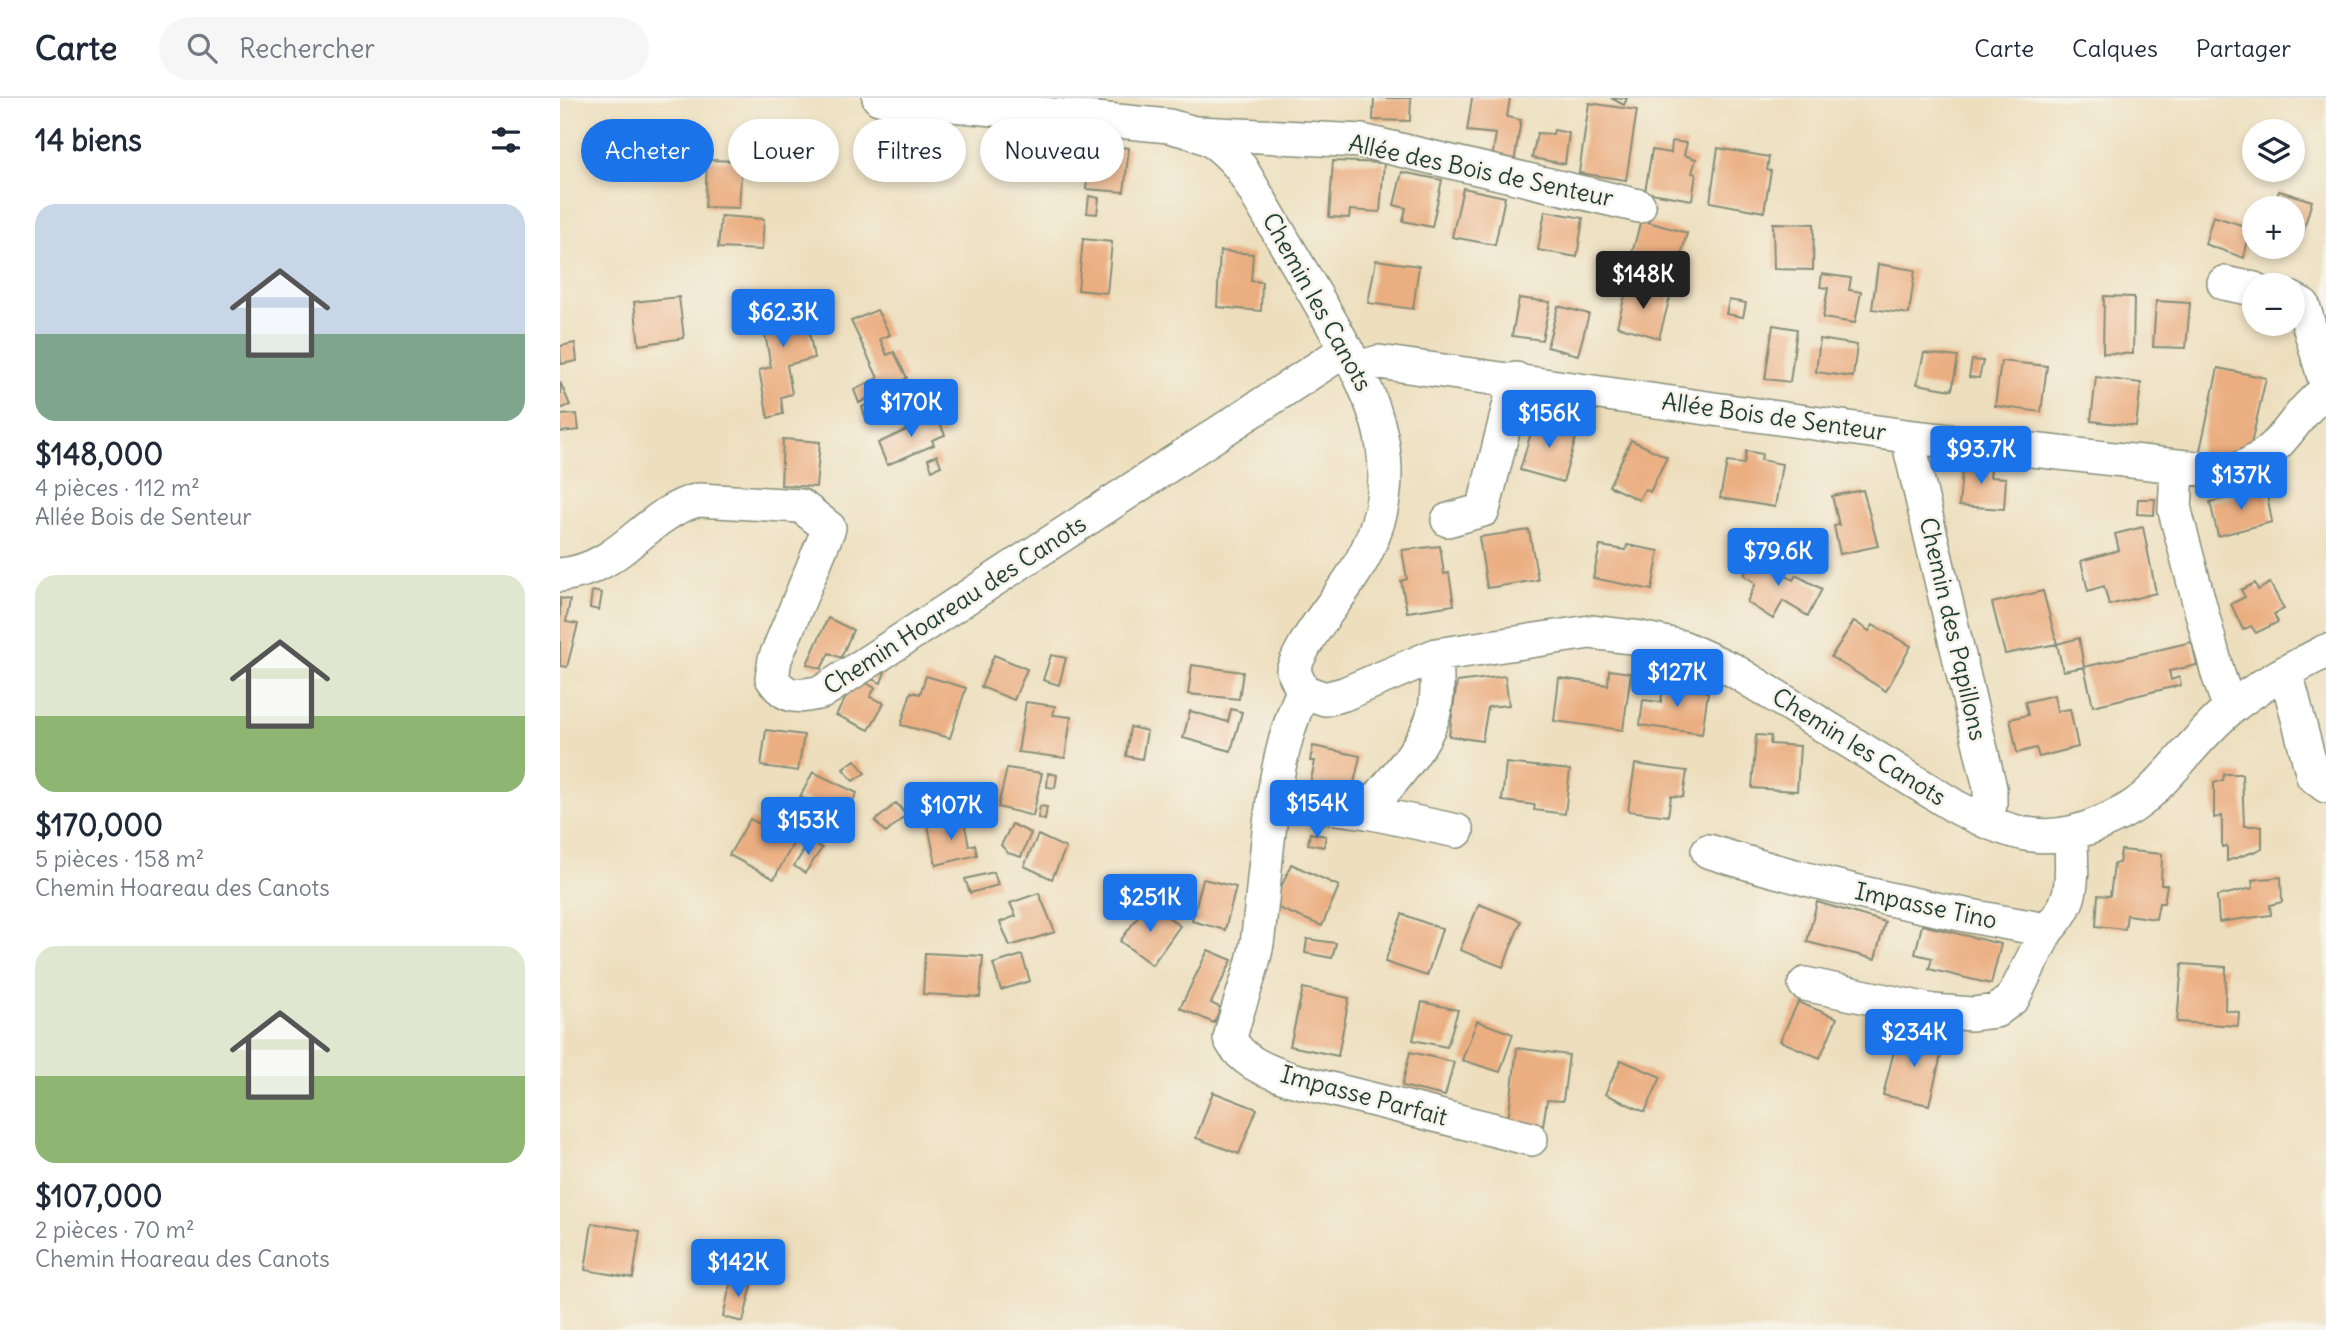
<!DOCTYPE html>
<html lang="fr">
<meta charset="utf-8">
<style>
:root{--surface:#fff;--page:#f6f6f7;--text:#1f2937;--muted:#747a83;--line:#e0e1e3;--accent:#1a73e8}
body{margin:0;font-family:Delius,sans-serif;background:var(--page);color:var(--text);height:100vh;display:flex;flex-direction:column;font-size:26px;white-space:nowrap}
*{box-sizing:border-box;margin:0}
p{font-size:23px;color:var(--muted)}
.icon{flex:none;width:38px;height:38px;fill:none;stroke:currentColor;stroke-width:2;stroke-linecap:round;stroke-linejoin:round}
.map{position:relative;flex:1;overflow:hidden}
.details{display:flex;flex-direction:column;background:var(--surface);width:560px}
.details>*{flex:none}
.banner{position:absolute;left:21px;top:21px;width:665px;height:63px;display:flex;gap:14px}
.buttons{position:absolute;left:1682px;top:21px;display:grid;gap:14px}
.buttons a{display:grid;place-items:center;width:63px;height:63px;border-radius:50%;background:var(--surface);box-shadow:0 4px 10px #0003;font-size:35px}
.price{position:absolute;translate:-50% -60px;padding:0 16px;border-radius:7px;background:var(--accent);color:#fff;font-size:23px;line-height:46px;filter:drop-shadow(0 2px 4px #0008)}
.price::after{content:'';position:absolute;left:50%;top:42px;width:21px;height:16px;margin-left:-10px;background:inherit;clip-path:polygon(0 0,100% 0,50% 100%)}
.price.on{background:#222;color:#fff}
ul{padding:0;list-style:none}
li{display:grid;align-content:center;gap:14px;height:371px;padding:0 35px}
li span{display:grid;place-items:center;height:217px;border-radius:21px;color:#555}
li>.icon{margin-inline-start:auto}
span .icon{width:126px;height:126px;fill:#fffc;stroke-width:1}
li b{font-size:30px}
h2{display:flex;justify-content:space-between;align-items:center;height:84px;padding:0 35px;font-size:30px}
.chip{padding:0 24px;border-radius:32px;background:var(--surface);box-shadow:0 4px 10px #0003;font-size:24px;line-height:63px}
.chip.on{background:var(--accent);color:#fff}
header{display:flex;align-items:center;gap:42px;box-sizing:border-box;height:98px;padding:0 35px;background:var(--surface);border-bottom:2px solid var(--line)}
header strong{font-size:33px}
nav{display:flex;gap:38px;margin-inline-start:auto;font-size:24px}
.search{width:490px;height:63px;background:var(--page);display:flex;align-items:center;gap:18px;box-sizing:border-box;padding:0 24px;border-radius:38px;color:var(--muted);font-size:26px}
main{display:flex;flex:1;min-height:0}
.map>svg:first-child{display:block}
.building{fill:#ebae81}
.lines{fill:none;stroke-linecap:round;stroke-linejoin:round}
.minor-casing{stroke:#868e79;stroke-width:36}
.minor{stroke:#fff;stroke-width:33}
.labels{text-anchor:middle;stroke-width:5;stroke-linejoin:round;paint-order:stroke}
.street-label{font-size:24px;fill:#1f3d34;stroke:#f7f3e8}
</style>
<header>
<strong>Carte</strong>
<div class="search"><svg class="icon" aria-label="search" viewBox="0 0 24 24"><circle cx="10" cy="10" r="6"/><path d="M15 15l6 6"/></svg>Rechercher</div>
<nav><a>Carte</a><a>Calques</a><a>Partager</a></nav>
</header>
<main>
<section class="details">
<h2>14 biens<svg class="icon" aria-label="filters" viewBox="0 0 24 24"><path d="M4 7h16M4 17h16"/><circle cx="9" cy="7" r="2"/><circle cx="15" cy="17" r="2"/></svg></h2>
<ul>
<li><span style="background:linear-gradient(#c9d6e8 60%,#7fa58c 0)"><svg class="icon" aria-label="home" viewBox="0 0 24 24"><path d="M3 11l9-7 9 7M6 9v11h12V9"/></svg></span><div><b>$148,000</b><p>4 pièces · 112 m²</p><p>Allée Bois de Senteur</p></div></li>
<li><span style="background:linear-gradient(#dfe7d0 65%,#8fb573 0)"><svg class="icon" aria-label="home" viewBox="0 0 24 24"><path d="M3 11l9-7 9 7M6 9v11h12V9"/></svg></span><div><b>$170,000</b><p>5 pièces · 158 m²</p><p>Chemin Hoareau des Canots</p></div></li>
<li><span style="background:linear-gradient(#dfe7d0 60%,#8fb573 0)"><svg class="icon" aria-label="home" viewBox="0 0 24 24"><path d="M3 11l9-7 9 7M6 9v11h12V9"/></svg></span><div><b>$107,000</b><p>2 pièces · 70 m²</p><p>Chemin Hoareau des Canots</p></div></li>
</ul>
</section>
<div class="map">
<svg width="1766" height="1232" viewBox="0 0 1766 1232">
<rect width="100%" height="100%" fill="#f7f3e8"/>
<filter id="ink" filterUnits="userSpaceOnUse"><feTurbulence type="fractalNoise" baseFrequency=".0143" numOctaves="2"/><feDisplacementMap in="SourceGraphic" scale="14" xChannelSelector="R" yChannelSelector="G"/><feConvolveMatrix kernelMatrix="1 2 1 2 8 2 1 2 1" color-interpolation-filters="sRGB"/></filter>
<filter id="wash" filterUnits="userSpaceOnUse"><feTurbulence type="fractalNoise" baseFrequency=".00686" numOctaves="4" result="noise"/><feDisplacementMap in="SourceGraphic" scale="28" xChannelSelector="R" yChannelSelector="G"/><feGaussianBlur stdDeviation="1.57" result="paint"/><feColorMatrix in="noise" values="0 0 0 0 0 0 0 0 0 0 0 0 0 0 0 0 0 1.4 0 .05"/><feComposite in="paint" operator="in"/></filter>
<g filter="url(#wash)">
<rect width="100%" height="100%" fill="#eddfbe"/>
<g id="blocks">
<path class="building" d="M814,0h37l-1,23 -37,-1z
M912,0h38l-3,19 14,3 -7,43 -22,-4 4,-25 -29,-3z
M1051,0h16l-3,7z
M1029,5l48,7 -11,70 -47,-7z
M994,32l15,3 -4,31 -33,-6 5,-25 16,1z
M1112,43l15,2 -3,12 12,4 -4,14 4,1 -4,26 -47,-8 7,-42 19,3z
M531,46l38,4 -5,44 -38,-3z
M1158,50l51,9 -2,13 4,1 -7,41 -54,-10z
M147,62l35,1 -3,47 -34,-1z
M773,63l51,2 -4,49 -30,-2 -1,8 -20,-1z
M842,74l40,8 -10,47 -29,-6 3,-13 -12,-3z
M903,90l42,9 -10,48 -43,-8z
M1719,93l33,10 -9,31 -11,-4v-20h-19z
M529,98l10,2 -2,16 -10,-1z
M985,113l38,7 -6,39 -39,-7z
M161,118l43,3 -2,31 -44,-2z
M1653,118l41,13v16l-7,-2 -3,15 -39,-14z
M1081,122l46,13 -14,52 -46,-13z
M1213,125l41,1 -1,46 -39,-1z
M523,141l29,3 -5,51 -29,-3z
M660,153l33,3 -2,27 11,1 -1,29 -44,-4z
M816,162l43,6 -6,43 -45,-6z
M1318,166l37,6 -6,44 -37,-5z
M1262,176l29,4 -2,12 12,2 -6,31 -32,-5 5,-30 -8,-1z
M1068,186l42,13 -11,41 -42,-12z
M1544,198l30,1 -1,57 -30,-1z
M119,199l5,41 -45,7 -5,-43z
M243,200l11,60 -27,7 5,29 -11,3 2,17 -15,4 -9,-48 12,-3 -11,-61z
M959,200l31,4 -8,38 -30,-4z
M1169,202l17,3 -3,14 -17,-3z
M1596,203l34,2 -4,45 -33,-1z
M998,208l31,8 -11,41 -31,-8z
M317,212l13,25 -10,4 7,16 7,-3 13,26 -48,25 -5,-13 24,-12 -27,-57z
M1213,227l24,4 -7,53 -25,-3z
M1260,241l37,6 -4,32 -37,-5z
M15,245l2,18 -16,3 -1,-18z
M1364,255l34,4 -6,33 -35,-6z
M1412,262l11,1 -4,17 -10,-1z
M1441,263l46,5 -6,46 -46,-6z
M1658,270l48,10 -17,75 -8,4 -42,-2z
M1536,279l45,6 -5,43 -45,-5z
M0,284l10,23 -10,4z
M326,298l6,14 -25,12 -5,-15z
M362,315l4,11 12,-5 7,16 -13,5 2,5 -47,20 -9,-22 31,-14 -3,-10z
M17,316l2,16 -19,2v-17z
M975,321l43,12 -15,51 -43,-12z
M223,341l37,3 -4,45 -35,-2z
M1071,342l36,17 -17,35 -5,-3 -6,11 -30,-14z
M1186,353l16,3 -1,6 21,4 -7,43 -55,-9 7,-36 17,2z
M377,357l4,11 -9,4 -4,-11z
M1403,362l29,2 -2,15 16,1 -2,31 -45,-3z
M1706,391l6,33 -54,14 -8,-34z
M1303,392l15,56 -38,8 -6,-28 5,-1 -7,-29z
M1578,401h17l-1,16 -17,-1z
M1583,429l13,66 -47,12 -5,-19 -16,5 -7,-30 38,-11 -4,-16z
M969,432l9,50 -51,8 -8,-51z
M1067,447l32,6 -7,39 -59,-12 7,-32 26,4z
M880,448l4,28 5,-1 5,32 -47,7 -6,-31 6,-2 -5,-29z
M1199,450l13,9 -4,8 25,15 3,-5 26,14 -14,27 -25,-15 -10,18 -26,-17 9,-19 -12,-8z
M1695,485l3,7 12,-7 14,26 -10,5 4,8 -22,11 -5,-7 -8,4 -12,-26 14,-7 -4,-7z
M32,493l10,2 -3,17 -9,-2z
M1483,493l14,53 -52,10 -13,-51z
M0,500l10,2 -4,22 12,2 -11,43 -7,-1z
M268,520l25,12 -12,28 -12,-5 -8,16 -14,-5z
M1294,523l15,10 4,-6 38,21 -25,45 -55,-34z
M1519,540l5,29 -21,4 -6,-27z
M1632,544l5,23 -28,6 2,9 8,-3 2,8 -88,21 -9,-39z
M434,557l33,14 -13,31 -33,-13z
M491,557l15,3 -7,27 -16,-5z
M632,567l51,7 -4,27 -51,-5z
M326,571l-5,14 -13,-5z
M1049,572l22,3 -8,57 -69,-9 5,-43 49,7z
M366,578l40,12 -16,50 -49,-13 10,-33 9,2z
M945,578l4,29 -21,2 -6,34 -33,-5 8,-54z
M297,580l18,10 -5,9 14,6 -15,27 -33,-15z
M1104,584l32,4 -1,4 13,2 -6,42 -62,-9 3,-25 18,2z
M1494,597l3,16 13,-2 8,38 -39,10 -3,-9 -19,5 -7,-34 18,-4 -3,-13z
M466,604l29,4 -2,9 18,2 -6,41 -47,-6z
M671,611l11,3 -11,39 -48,-13 7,-27 38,11z
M570,629l17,4 -5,28 -16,-3z
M206,632l38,5 -6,36 -37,-5z
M1196,637l15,1 -1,8 30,2 -3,45 -45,-3z
M753,648l47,10 -8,37 -42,-9 5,-23h-5z
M295,662l10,13 -12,8 -10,-12z
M946,665l64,7 -5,44 -31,-4 1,-5 -33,-4z
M1075,666l52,7 -4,26 -12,-1 -3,20 -40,-5z
M447,670l35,5 -9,43 -35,-9z
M253,674l44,21 -13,25 -10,-4 -5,11 -21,-11 5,-11 -13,-6z
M488,675l9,2 -2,13 -8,-1z
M1664,676h18l2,52h18v23l-35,12v-15l-5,1v-31l-8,2v-35l9,-3z
M336,705l10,12 -20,18 -11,-12z
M480,708l7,1 -2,13 -7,-2z
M190,721l44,23 -20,37 -45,-24z
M404,723l5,25 6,-2 2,11 -41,10 -8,-40z
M452,726l19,9 -10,24 -13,-4 -7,-8z
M750,735l16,3 -2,11 -16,-3z
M478,737l28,13 -14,31 -28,-13z
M250,743l12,7 -17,25 -11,-7z
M1561,752l41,4 -1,31h6l-3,18h-5l-3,16 -29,-4 -2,14 -29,-3 2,-31 12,1 4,-32 5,-1z
M731,766l48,22 -17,40 -49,-20z
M434,774l4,13 -28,8 -5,-14z
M1721,779l1,25 -12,3 1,10 -52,7 -2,-26 36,-8 -1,-8z
M643,781l33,8 -11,43 -33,-9z
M479,795l16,39 -45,14 -10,-24 16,-6 -6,-13z
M589,804l31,24 -28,39 -32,-24z
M1257,804l68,20 -10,37 -68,-17z
M919,806l42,17 -18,46 -43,-17z
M842,816l40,15 -15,47 -42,-14z
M1362,827l79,19 -10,40 -62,-15 3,-11 -17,-4z
M747,841l29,4 -4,15 -27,-5z
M648,852l24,10 -21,43 10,5 -7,15 -34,-15z
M365,855l58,3 -3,41 -57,-3z
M462,857l8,26 -29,9 -8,-26z
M1622,866l44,3 -1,43 14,2 -1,14 -61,-4z
M743,890l46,10 -11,58 -48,-10z
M862,904l36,8 -11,37 -34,-7z
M1238,904l39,16 -17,40 -40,-17z
M917,923l36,13 -13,38 -38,-12z
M1339,933l45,12 -15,62 -46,-10z
M957,950l52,7 -6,46 -16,-1 -4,26 -35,-5z
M850,954l44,10 -9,34 -43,-10z
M1061,962l40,17 -16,35 -40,-18z
M653,994l44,17 -18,45 -43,-16z
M32,1125l48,8 -7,47 -48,-8z
M172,1178l21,5 -10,41 -20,-5z"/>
</g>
</g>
<g filter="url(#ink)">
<use href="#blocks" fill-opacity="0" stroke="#868e79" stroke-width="2"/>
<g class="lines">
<defs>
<path id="minor" d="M319,0l290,28c36,9 48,13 72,42 25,43 50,85 75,128 47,82 96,157 52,252 -20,44 -58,77 -75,122l10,21 22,8 19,-5 92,-39 154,-23 51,6 41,9 51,23 223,137c54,27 90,41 147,15 15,-7 29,-13 41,-24 31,-27 54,-63 86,-89 29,-24 63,-41 96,-58
M638,35l164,8 277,65
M1664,185l30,6
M1732,201l11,6 23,79
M797,270l22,-6 534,75 319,35c57,-22 53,-49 94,-82
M1353,339l-2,15 79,336v17l-5,16
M1617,370l-2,43 43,163 12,35
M888,422l35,-10 33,-131
M0,477c64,-6 85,-63 139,-75l102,6 28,22 -54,131 -3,19c14,22 27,19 50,14l525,-343
M1726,574l27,104 13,10
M743,593c-34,75 -35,164 -45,245 -4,35 -21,69 -28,103 13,24 36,31 60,40l241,60
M714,702l93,12 90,19
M807,714c20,-26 55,-62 65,-93 7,-20 5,-43 4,-64
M1148,753c111,35 224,59 339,79 31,-31 24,-54 24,-94
M1245,886l128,27 39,3 24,-3 17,-13 34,-68"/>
</defs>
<use href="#minor" class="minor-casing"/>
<use href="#minor" class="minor"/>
</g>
</g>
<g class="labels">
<g class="street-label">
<text transform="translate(921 73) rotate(12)" y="8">Allée des Bois de Senteur</text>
<text transform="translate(757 204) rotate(61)" y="8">Chemin les Canots</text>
<text transform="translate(1214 319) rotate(8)" y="8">Allée Bois de Senteur</text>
<text transform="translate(395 507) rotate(-33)" y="8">Chemin Hoareau des Canots</text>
<text transform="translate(1393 531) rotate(77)" y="8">Chemin des Papillons</text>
<text transform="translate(1299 649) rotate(32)" y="8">Chemin les Canots</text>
<text transform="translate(1366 808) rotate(12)" y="8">Impasse Tino</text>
<text transform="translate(804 998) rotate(15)" y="8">Impasse Parfait</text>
</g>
</g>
</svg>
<div class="buttons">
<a><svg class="icon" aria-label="layers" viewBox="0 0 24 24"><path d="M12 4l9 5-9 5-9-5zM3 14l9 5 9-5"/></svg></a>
<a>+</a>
<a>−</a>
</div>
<b class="price on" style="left:1083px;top:213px">$148K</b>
<b class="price" style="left:223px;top:251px">$62.3K</b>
<b class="price" style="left:351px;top:341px">$170K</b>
<b class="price" style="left:989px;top:352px">$156K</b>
<b class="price" style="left:1421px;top:388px">$93.7K</b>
<b class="price" style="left:1681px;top:414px">$137K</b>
<b class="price" style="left:1218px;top:490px">$79.6K</b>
<b class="price" style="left:1117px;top:611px">$127K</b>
<b class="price" style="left:757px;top:742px">$154K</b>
<b class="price" style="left:391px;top:744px">$107K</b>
<b class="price" style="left:248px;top:759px">$153K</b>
<b class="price" style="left:590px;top:836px">$251K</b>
<b class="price" style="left:1354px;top:971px">$234K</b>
<b class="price" style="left:178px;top:1201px">$142K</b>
<div class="banner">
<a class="chip on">Acheter</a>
<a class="chip">Louer</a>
<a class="chip">Filtres</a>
<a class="chip">Nouveau</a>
</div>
</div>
</main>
